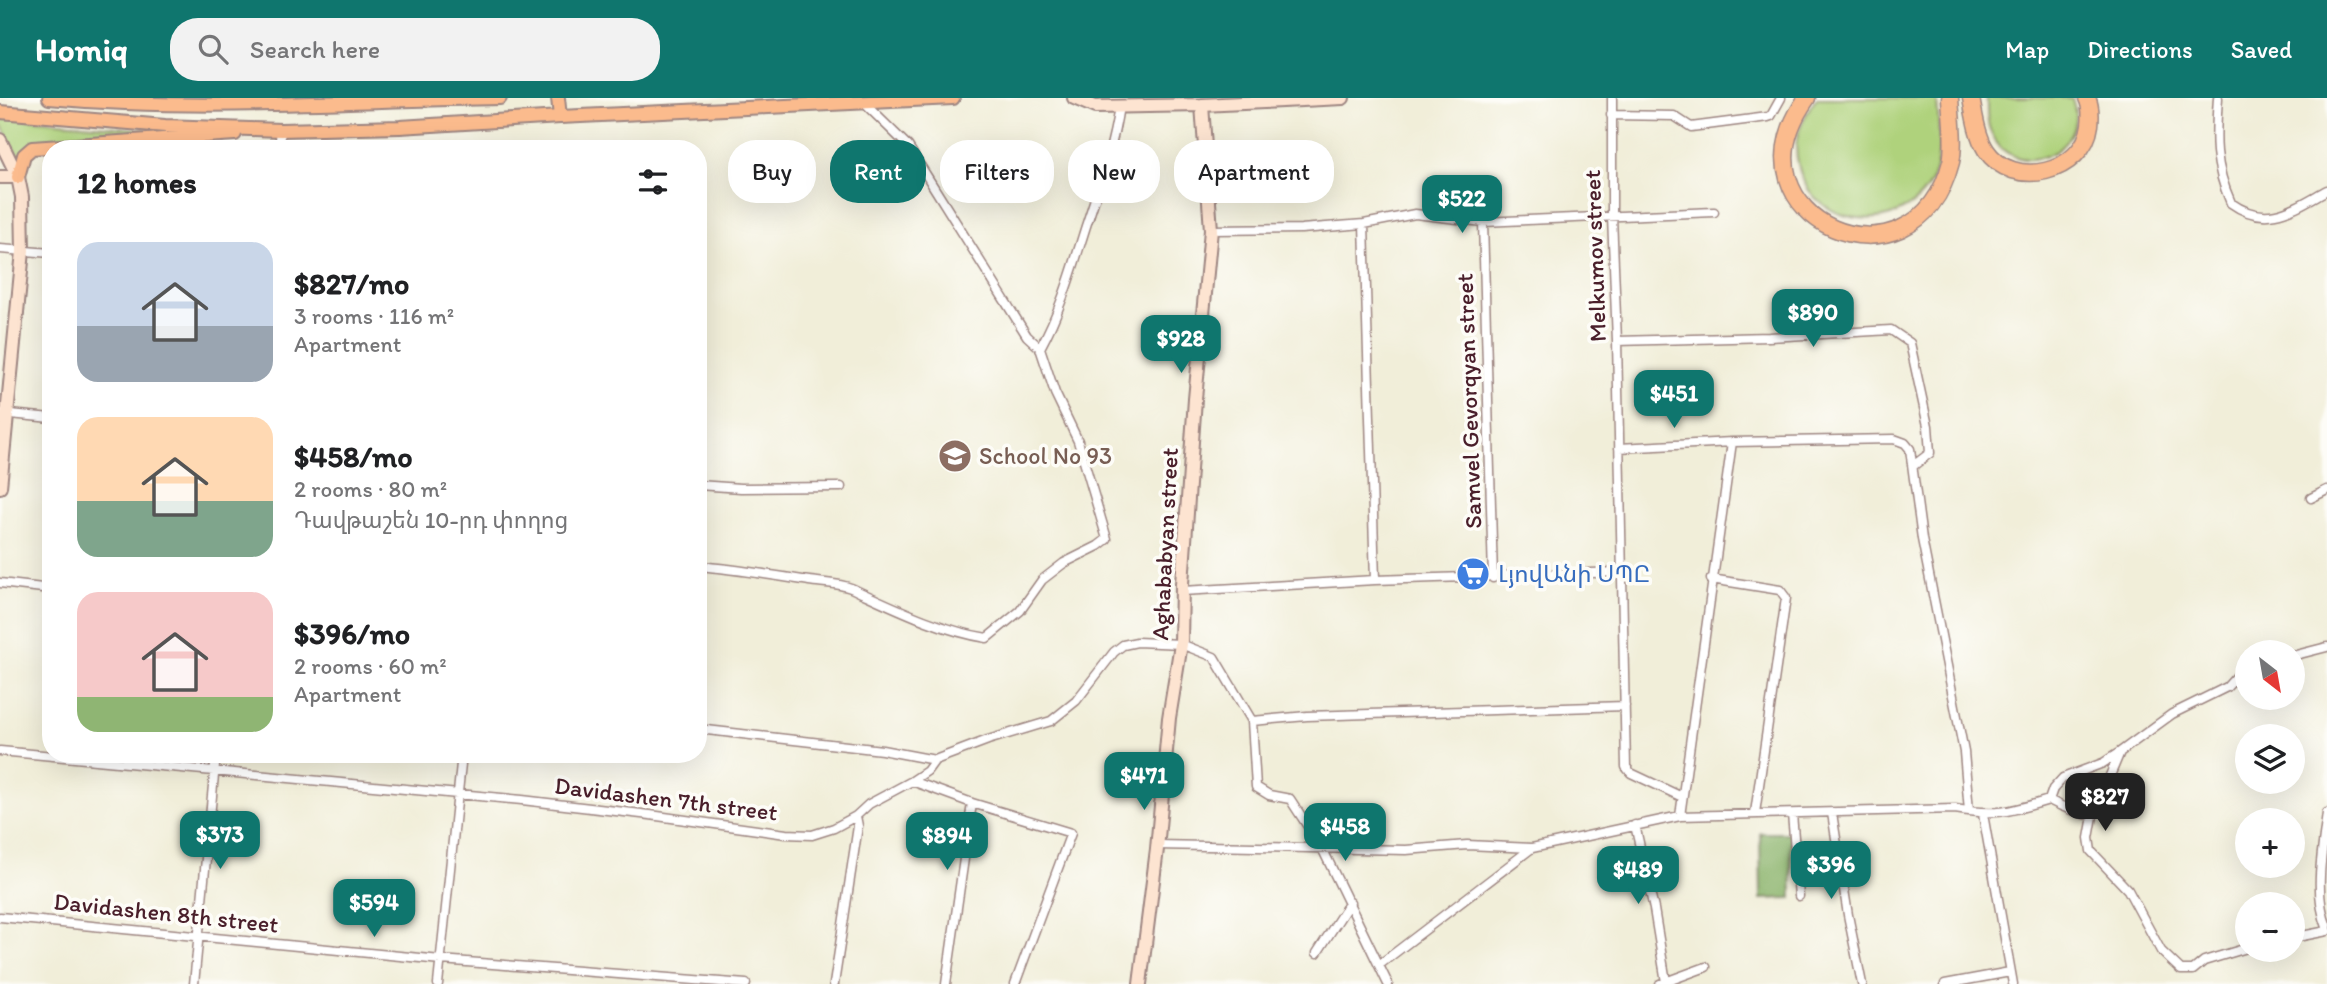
<!DOCTYPE html>
<meta charset="utf-8">
<style>
:root{--surface:#fff;--page:#f2f2f2;--text:#202124;--muted:#757577;--accent:#0f766e}
body{margin:0;font-family:Itim,"Noto Sans Armenian",sans-serif;background:var(--page);color:var(--text);height:100vh;display:flex;flex-direction:column;font-size:26px;white-space:nowrap}
*{box-sizing:border-box;margin:0}
p{font-size:23px;color:var(--muted)}
.icon{flex:none;width:38px;height:38px;fill:none;stroke:currentColor;stroke-width:2;stroke-linecap:round;stroke-linejoin:round}
.map{position:relative;flex:1;overflow:hidden}
.sheet{position:absolute;left:42px;top:42px;width:665px;height:623px;display:flex;flex-direction:column;background:var(--surface);border-radius:28px;box-shadow:0 7px 28px #0002}
.sheet>*{flex:none}
.banner{position:absolute;left:728px;top:42px;width:665px;height:63px;display:flex;gap:14px}
.needle{width:46px;rotate:149deg}
.tools{position:absolute;left:2235px;top:542px;display:grid;gap:14px}
.tools a{display:grid;place-items:center;width:70px;height:70px;border-radius:50%;background:var(--surface);box-shadow:0 7px 28px #0002;font-size:35px}
.price{position:absolute;translate:-50% -60px;padding:0 16px;border-radius:14px;background:var(--accent);color:#fff;font-size:23px;line-height:46px;filter:drop-shadow(0 2px 4px #0008)}
.price::after{content:'';position:absolute;left:50%;top:42px;width:21px;height:16px;margin-left:-10px;background:inherit;clip-path:polygon(0 0,100% 0,50% 100%)}
.price.on{background:#222;color:#fff}
ul{padding:0;list-style:none}
li{display:flex;align-items:center;gap:21px;height:175px;padding:0 35px}
li span{display:grid;place-items:center;flex:none;width:196px;height:140px;border-radius:21px;color:#555}
li>.icon{margin-inline-start:auto}
span .icon{width:84px;height:84px;fill:#fffc;stroke-width:1}
li b{font-size:30px}
h2{display:flex;justify-content:space-between;align-items:center;height:84px;padding:0 35px;font-size:30px}
.pill{padding:0 24px;border-radius:28px;background:var(--surface);box-shadow:0 7px 28px #0002;font-size:24px;line-height:63px}
.pill.on{background:var(--accent);color:#fff}
header{display:flex;align-items:center;gap:42px;box-sizing:border-box;height:98px;padding:0 35px;background:var(--accent);color:#fff}
header strong{font-size:33px}
nav{display:flex;gap:38px;margin-inline-start:auto;font-size:24px}
.search{width:490px;height:63px;background:var(--page);display:flex;align-items:center;gap:18px;box-sizing:border-box;padding:0 24px;border-radius:28px;color:var(--muted);font-size:26px}
.map>svg:first-child{display:block}
.green{fill:#afd27c;stroke:#7c7854;stroke-width:2}
.forest{fill:#8bb46c;stroke:#6a6a4c;stroke-width:2}
.lines{fill:none;stroke-linecap:round;stroke-linejoin:round}
.street-casing{stroke:#9e8682;stroke-width:11}
.secondary-casing{stroke:#9e8682;stroke-width:16}
.primary-casing{stroke:#9e8682;stroke-width:16}
.highway-casing{stroke:#9e8682;stroke-width:19}
.street{stroke:#fff;stroke-width:8}
.secondary{stroke:#fde4d1;stroke-width:12}
.primary{stroke:#fbbb8d;stroke-width:12}
.highway{stroke:#fbbb8d;stroke-width:16}
.labels{text-anchor:middle;stroke-width:7;stroke-linejoin:round;paint-order:stroke}
.street-label{font-size:24px;fill:#4a1f2b;stroke:#fdfcf7}
.education-label{font-size:24px;fill:#785e54;stroke:#fdfcf7;text-anchor:start}
.shop-label{font-size:24px;fill:#366cbe;stroke:#fdfcf7;text-anchor:start}
</style>
<header>
<strong>Homiq</strong>
<div class="search"><svg class="icon" aria-label="search" viewBox="0 0 24 24"><circle cx="10" cy="10" r="6"/><path d="M15 15l6 6"/></svg>Search here</div>
<nav><a>Map</a><a>Directions</a><a>Saved</a></nav>
</header>
<div class="map">
<svg width="2327" height="886" viewBox="0 0 2327 886">
<rect width="100%" height="100%" fill="#fdfcf7"/>
<filter id="ink" filterUnits="userSpaceOnUse"><feTurbulence type="fractalNoise" baseFrequency=".0143" numOctaves="2"/><feDisplacementMap in="SourceGraphic" scale="14" xChannelSelector="R" yChannelSelector="G"/><feConvolveMatrix kernelMatrix="1 2 1 2 8 2 1 2 1" color-interpolation-filters="sRGB"/></filter>
<filter id="wash" filterUnits="userSpaceOnUse"><feTurbulence type="fractalNoise" baseFrequency=".00686" numOctaves="4" result="noise"/><feDisplacementMap in="SourceGraphic" scale="28" xChannelSelector="R" yChannelSelector="G"/><feGaussianBlur stdDeviation="1.57" result="paint"/><feColorMatrix in="noise" values="0 0 0 0 0 0 0 0 0 0 0 0 0 0 0 0 0 1.4 0 .05"/><feComposite in="paint" operator="in"/></filter>
<g filter="url(#wash)">
<rect width="100%" height="100%" fill="#f1eed9"/>
<path class="green" d="M1817,0h120c1,21 4,44 0,65 -14,74 -126,74 -139,0 -3,-13 -2,-26 3,-37 5,-10 8,-21 16,-28z
M1987,0h85c20,57 -62,87 -82,32 -4,-10 -3,-21 -3,-32z
M3,19l193,17 -150,8 -27,16 -19,-35v-4z"/>
<path class="forest" d="M1760,735h31l1,65 -31,1z"/>
</g>
<g filter="url(#ink)">
<g class="lines">
<defs>
<path id="street" d="M1612,0v118l5,125 9,426 5,6 51,24
M2218,0c-3,41 -4,67 13,105 36,26 63,5 96,-13
M864,5l44,43 119,190 13,12
M1611,17l63,1 17,11 77,-10 3,-1 10,-18
M279,51l2,-19
M1483,124l10,356
M1364,126l11,356
M1211,132l90,-1 63,-5 51,-10 68,8 231,-10
M0,151l51,4
M1617,243l152,-4 122,-7 19,13 18,83 2,27 -17,13
M0,315l51,5
M1619,350l113,-6 162,-3 11,4 5,6 12,90 42,213 5,59
M698,387l43,3 100,-1
M2311,400l16,-8
M698,468c38,3 74,9 111,15 14,2 30,2 42,7 42,19 90,43 136,50l33,-27 22,-31 22,-17 34,-17 9,-7 -29,-98 -23,-48 -15,-45c21,-38 33,-81 46,-122 13,-40 27,-78 33,-120
M1711,481l69,11 6,8 -31,215
M0,485l51,6
M1182,493l193,-11 246,-8
M2292,558l35,-9
M1252,623l55,-5 318,-10
M698,631l184,21 53,10
M0,653l522,49 128,15 136,19 26,1 22,-7 22,-12 13,-12 43,-23 15,-10 8,-11 53,-20 63,-19 25,-20 38,-49 9,-7 14,-3 44,2 33,13 38,64 4,66 13,8 21,4 32,49 66,136
M912,683l60,22 -26,181
M2049,702l4,-11 10,-11 40,-15 17,-11
M972,705l99,30 -56,151
M1832,715l16,102 14,69
M2327,715c-4,36 -14,79 0,114
M1792,716l7,82
M1983,716l30,170
M1680,718l52,-374
M2093,718l27,-64 52,-38 55,-27 10,-11 10,-5
M1635,727l19,84 12,73
M1157,747l249,5 61,-5 65,3
M0,819l441,43 305,24
M2292,840l35,-7
M1317,855l33,-51
M1379,867l153,-117 148,-32 275,-7c41,7 54,3 94,-9 15,8 27,13 44,16l-4,22 2,13 37,39 33,61 20,19h12l11,-9 43,-13
M194,886l22,-230
M438,886l24,-230
M834,886l24,-158 -2,-10
M1660,886l46,-17
M1945,886l65,-12"/>
<path id="secondary" d="M1074,0l21,9 107,-2 141,-7
M0,42l18,37 4,20 1,54 -23,236
M0,79h18
M1140,886l17,-135 12,-131 12,-74 1,-60 13,-185 16,-169 -9,-125"/>
<path id="primary" d="M49,0c150,14 301,2 451,0
M558,0l2,19
M0,14l165,14 116,4 119,-3 160,-10 393,-19
M18,79l6,-22 8,-7 203,-14"/>
<path id="highway" d="M1807,0c-86,121 108,205 144,64 4,-17 0,-46 -1,-64
M1971,0c3,16 6,38 15,52 27,41 98,23 104,-25 1,-9 1,-19 -3,-27"/>
</defs>
<use href="#street" class="street-casing"/>
<use href="#secondary" class="secondary-casing"/>
<use href="#primary" class="primary-casing"/>
<use href="#highway" class="highway-casing"/>
<use href="#street" class="street"/>
<use href="#secondary" class="secondary"/>
<use href="#primary" class="primary"/>
<use href="#highway" class="highway"/>
</g>
</g>
<defs>
<symbol id="school-disc" viewBox="-11 -11 22 22"><circle r="9.5" fill="#8d6e63" stroke="#fdfcf7"/><path d="M0-5L7-2L0 1L-7-2ZM-4 1L0 2.5L4 1V4Q0 6-4 4Z" fill="#fff"/></symbol>
<symbol id="supermarket-disc" viewBox="-11 -11 22 22"><circle r="9.5" fill="#3f7fe0" stroke="#fdfcf7"/><path d="M-6-5.5h2.5l.6 2H6L4.5 2H-2.5L-4.4-4H-6ZM-1.5 3.2a1.3 1.3 0 1 0 .1 0ZM3 3.2a1.3 1.3 0 1 0 .1 0Z" fill="#fff"/></symbol>
</defs>
<g fill-rule="evenodd">
<use href="#school-disc" x="936" y="339" width="38" height="38"/>
<use href="#supermarket-disc" x="1454" y="457" width="38" height="38"/>
</g>
<g class="labels">
<g class="street-label">
<text transform="translate(1595 158) rotate(-92)" y="8">Melkumov street</text>
<text transform="translate(1469 303) rotate(-92)" y="8">Samvel Gevorqyan street</text>
<text transform="translate(1165 446) rotate(-87)" y="8">Aghababyan street</text>
<text transform="translate(666 701) rotate(7)" y="8">Davidashen 7th street</text>
<text transform="translate(166 815) rotate(6)" y="8">Davidashen 8th street</text>
</g>
<g class="education-label">
<text x="979" y="366">School No 93</text>
</g>
<g class="shop-label">
<text x="1498" y="484">ԼյովԱնի ՍՊԸ</text>
</g>
</g>
</svg>
<div class="tools">
<a><svg class="needle" viewBox="-14 -14 28 28"><path d="M0-13l5 13h-10z" fill="#e53935"/><path d="M0 13l5-13h-10z" fill="#757577"/></svg></a>
<a><svg class="icon" aria-label="layers" viewBox="0 0 24 24"><path d="M12 4l9 5-9 5-9-5zM3 14l9 5 9-5"/></svg></a>
<a>+</a>
<a>−</a>
</div>
<b class="price" style="left:1462px;top:137px">$522</b>
<b class="price" style="left:1813px;top:251px">$890</b>
<b class="price" style="left:1181px;top:277px">$928</b>
<b class="price" style="left:1674px;top:332px">$451</b>
<b class="price" style="left:1144px;top:714px">$471</b>
<b class="price on" style="left:2105px;top:735px">$827</b>
<b class="price" style="left:1345px;top:765px">$458</b>
<b class="price" style="left:220px;top:773px">$373</b>
<b class="price" style="left:947px;top:774px">$894</b>
<b class="price" style="left:1831px;top:803px">$396</b>
<b class="price" style="left:1638px;top:808px">$489</b>
<b class="price" style="left:374px;top:841px">$594</b>
<div class="banner">
<a class="pill">Buy</a>
<a class="pill on">Rent</a>
<a class="pill">Filters</a>
<a class="pill">New</a>
<a class="pill">Apartment</a>
</div>
<section class="sheet">
<h2>12 homes<svg class="icon" aria-label="filters" viewBox="0 0 24 24"><path d="M4 7h16M4 17h16"/><circle cx="9" cy="7" r="2"/><circle cx="15" cy="17" r="2"/></svg></h2>
<ul>
<li><span style="background:linear-gradient(#c9d6e8 60%,#9aa5b1 0)"><svg class="icon" aria-label="home" viewBox="0 0 24 24"><path d="M3 11l9-7 9 7M6 9v11h12V9"/></svg></span><div><b>$827/mo</b><p>3 rooms · 116 m²</p><p>Apartment</p></div></li>
<li><span style="background:linear-gradient(#ffd9b3 60%,#7fa58c 0)"><svg class="icon" aria-label="home" viewBox="0 0 24 24"><path d="M3 11l9-7 9 7M6 9v11h12V9"/></svg></span><div><b>$458/mo</b><p>2 rooms · 80 m²</p><p>Դավթաշեն 10-րդ փողոց</p></div></li>
<li><span style="background:linear-gradient(#f6c9c9 75%,#8fb573 0)"><svg class="icon" aria-label="home" viewBox="0 0 24 24"><path d="M3 11l9-7 9 7M6 9v11h12V9"/></svg></span><div><b>$396/mo</b><p>2 rooms · 60 m²</p><p>Apartment</p></div></li>
</ul>
</section>
</div>
